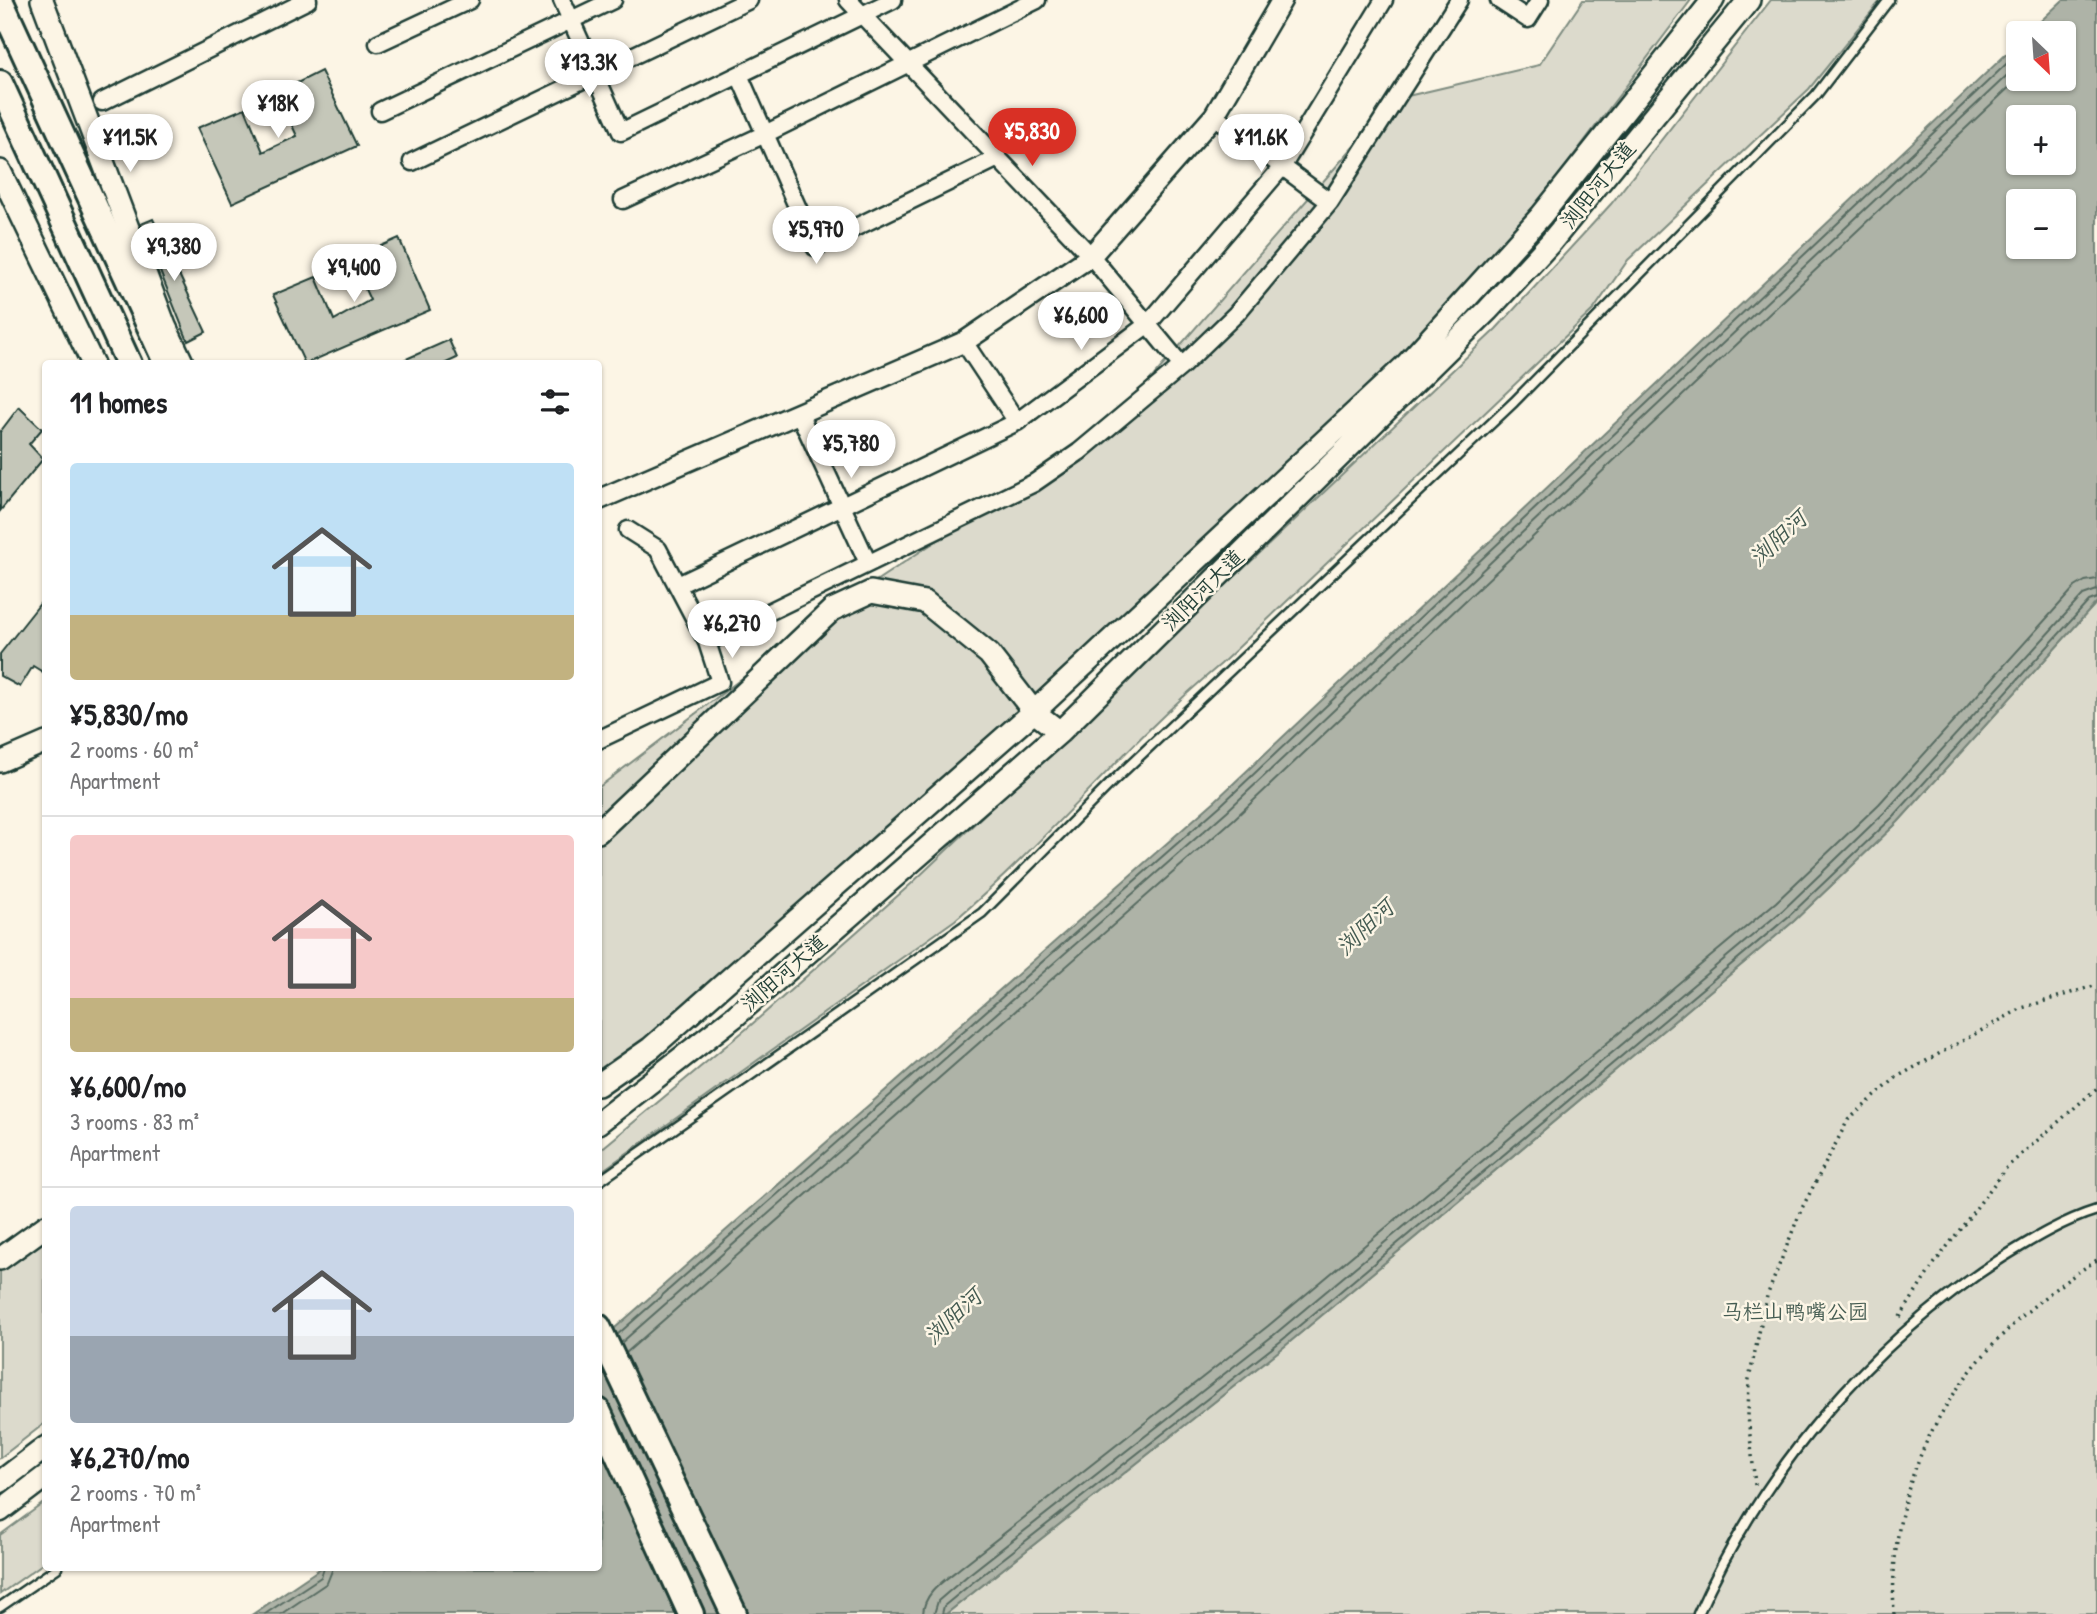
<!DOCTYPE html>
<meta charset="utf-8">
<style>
:root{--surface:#fff;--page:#f2f2f2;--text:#202124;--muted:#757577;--line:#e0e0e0;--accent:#d93025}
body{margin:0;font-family:"Patrick Hand","LXGW WenKai TC",sans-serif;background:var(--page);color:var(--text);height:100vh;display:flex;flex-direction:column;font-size:26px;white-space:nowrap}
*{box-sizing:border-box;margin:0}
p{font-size:23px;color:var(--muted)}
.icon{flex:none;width:38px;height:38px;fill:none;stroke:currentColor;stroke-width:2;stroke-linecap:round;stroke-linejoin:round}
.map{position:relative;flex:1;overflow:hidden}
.details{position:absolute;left:42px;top:360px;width:560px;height:1211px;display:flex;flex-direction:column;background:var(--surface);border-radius:7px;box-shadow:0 2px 5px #0004}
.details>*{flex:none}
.needle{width:46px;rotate:155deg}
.controls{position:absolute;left:2006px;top:21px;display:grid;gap:14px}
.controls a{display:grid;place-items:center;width:70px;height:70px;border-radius:7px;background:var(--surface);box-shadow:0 2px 5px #0004;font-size:35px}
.price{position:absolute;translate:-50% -60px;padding:0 16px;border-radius:24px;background:#fff;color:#222;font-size:23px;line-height:46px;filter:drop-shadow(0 2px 4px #0008)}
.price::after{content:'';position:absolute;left:50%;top:42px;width:21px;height:16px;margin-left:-10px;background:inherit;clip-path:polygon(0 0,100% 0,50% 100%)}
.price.on{background:var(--accent);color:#fff}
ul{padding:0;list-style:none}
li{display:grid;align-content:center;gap:14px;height:371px;padding:0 28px}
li+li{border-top:2px solid var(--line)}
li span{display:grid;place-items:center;height:217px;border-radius:7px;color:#555}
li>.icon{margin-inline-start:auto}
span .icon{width:126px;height:126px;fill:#fffc;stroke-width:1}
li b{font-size:30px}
h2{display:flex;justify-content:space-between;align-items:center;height:84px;padding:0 28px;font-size:30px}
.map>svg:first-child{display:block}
.green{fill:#dcdacc;stroke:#7e8c80;stroke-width:2}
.water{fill:#aeb3a7;stroke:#758479;stroke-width:2;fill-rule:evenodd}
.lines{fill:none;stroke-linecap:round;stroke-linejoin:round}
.shore{stroke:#586c62;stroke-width:2}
.building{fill:#c5c7b9;stroke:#1f3d34;stroke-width:2}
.service-casing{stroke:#1f3d34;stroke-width:13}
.minor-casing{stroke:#1f3d34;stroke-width:21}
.tertiary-casing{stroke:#1f3d34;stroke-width:24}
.secondary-casing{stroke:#1f3d34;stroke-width:26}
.trunk-casing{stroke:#1f3d34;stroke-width:30}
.path{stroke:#1f3d34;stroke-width:3.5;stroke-dasharray:2 5;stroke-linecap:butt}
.service{stroke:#fcf5e5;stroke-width:8}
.minor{stroke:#fcf5e5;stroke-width:16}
.tertiary{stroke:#fcf5e5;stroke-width:19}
.secondary{stroke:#fcf5e5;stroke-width:21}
.trunk{stroke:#fcf5e5;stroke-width:24}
.labels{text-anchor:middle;stroke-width:5;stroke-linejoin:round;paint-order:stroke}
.street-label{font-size:21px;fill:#1f3d34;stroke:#fcf5e5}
.park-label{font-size:21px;fill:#455c52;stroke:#fcf5e5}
.water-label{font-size:23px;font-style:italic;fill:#435a51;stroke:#fcf5e5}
</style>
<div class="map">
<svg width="2097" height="1614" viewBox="0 0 2097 1614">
<rect width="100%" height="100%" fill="#fcf5e5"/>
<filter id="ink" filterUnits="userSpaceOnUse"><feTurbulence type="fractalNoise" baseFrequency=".0143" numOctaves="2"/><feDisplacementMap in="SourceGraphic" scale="14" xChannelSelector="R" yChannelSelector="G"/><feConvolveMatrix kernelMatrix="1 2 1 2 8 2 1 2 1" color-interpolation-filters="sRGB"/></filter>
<g filter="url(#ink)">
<path class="green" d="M1583,0h108l-225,298 -815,750 -52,29v-290l233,-177 278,-184 285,-327 144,-34z
M1771,0h110l-72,89 -181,171 -34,49 -373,355c-95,79 -172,176 -266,256l-356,253v-22l152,-126 160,-141 585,-555 115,-125z
M2097,602v1012h-1151l339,-268 509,-425 104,-99z
M45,1215v208l-45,35v-204z
M45,1502v60l-45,32v-59z"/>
<path class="water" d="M2063,0h34v602l-199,220 -104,99 -509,425 -339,268h-693l68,-46h277l1,-226 617,-542 802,-757v36h45v-46h-35zM2018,117h45v46h-45zM2018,201h45v46h-45z"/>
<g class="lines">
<path class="shore" d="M617,1335l604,-530 797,-752
M621,1343l606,-532 791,-746
M626,1353l608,-534 784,-740
M265,1614l56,-37 3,-9
M281,1614l46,-31 6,-15
M923,1614c1,-22 21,-33 37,-46l308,-242 508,-424 103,-98 196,-217 10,-6 12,-2
M934,1614l4,-13 29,-25 308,-242 508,-424 103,-99 197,-216 14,-5
M942,1614l2,-8 28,-23 309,-242 508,-425 104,-99 196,-216 8,-3"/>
</g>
<path class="building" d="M321,71l36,75 -125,57 -35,-75 48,-20 18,44 34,-16 -20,-43z
M153,219l53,113 -18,9 -47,-117z
M399,238l31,72 -125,54 -32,-69 43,-18 18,43 36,-20 -19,-41z
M449,340l8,18 -13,6h-49z
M19,407l23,22 -13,15 14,15 -43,52v-79z
M46,596v78l-13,-8 -13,21 -20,-11v-22z"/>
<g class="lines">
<defs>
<path id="service" d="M598,1182l384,-269 127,-128 405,-383 302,-307 73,-95
M0,1607l57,-39
M1698,1614c64,-143 172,-271 304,-356 29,-18 62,-38 95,-48"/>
<path id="minor" d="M562,0l59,132 272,-132
M848,0l243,256 91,110
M1499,0l29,19 12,-19
M378,43l92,-43
M739,75l76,172 183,-89
M102,102l206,-102
M380,111l233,-111
M1214,116l116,86
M412,162l337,-162
M623,200l142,-66 272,-134
M964,342l53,80
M799,413l69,150
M678,585l339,-163 131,-98 134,-157 102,-167
M707,642l327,-159 45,-31 103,-86 54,-52 94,-112 129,-202
M598,740l122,-58 -13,-40 -49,-93 -30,-19"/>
<path id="tertiary" d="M598,500l366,-158 127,-86 123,-140 68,-116
M0,762l46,-20"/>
<path id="secondary" d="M42,0l123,326 18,38
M0,171l93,193
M598,832l234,-222 39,-18 54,10 64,52 45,58 26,20
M598,1085l53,-37 387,-340 368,-343 135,-149 172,-216
M598,1123l136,-106 326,-285 428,-422 63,-68 198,-242
M0,1259l46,-33
M0,1482l46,-35
M0,1511l46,-35"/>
<path id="trunk" d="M0,0l167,364
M0,83l129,281
M598,1327l136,287
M598,1411l93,203"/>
</defs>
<use href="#service" class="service-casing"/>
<use href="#minor" class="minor-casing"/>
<use href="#tertiary" class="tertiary-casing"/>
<use href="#secondary" class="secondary-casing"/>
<use href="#trunk" class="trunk-casing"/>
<path class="path" d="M1900,1317l34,-53 73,-97 90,-79
M1755,1485l-7,-69 1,-37 18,-83 34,-86 47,-90 49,-43 125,-69 75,-23
M1894,1614c-8,-157 75,-273 203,-354"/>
<use href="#service" class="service"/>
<use href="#minor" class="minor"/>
<use href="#tertiary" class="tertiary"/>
<use href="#secondary" class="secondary"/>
<use href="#trunk" class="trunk"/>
</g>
</g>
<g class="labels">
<g class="street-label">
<text transform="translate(1598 185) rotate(-51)" y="7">浏阳河大道</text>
<text transform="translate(1203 590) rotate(-45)" y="7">浏阳河大道</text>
<text transform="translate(784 973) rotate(-41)" y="7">浏阳河大道</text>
</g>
<g class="park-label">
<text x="1795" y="1319">马栏山鸭嘴公园</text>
</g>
<g class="water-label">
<text transform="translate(1778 538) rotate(-43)" y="8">浏阳河</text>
<text transform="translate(1365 927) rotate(-43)" y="8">浏阳河</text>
<text transform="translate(953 1316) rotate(-43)" y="8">浏阳河</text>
</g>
</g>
</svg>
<div class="controls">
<a><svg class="needle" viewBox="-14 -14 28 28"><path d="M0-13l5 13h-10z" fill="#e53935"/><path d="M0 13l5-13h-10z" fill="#757577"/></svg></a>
<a>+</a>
<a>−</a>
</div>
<b class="price" style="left:589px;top:99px">¥13.3K</b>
<b class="price" style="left:278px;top:140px">¥18K</b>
<b class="price on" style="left:1032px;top:168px">¥5,830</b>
<b class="price" style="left:130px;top:174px">¥11.5K</b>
<b class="price" style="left:1261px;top:174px">¥11.6K</b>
<b class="price" style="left:816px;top:266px">¥5,970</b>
<b class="price" style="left:174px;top:283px">¥9,380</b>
<b class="price" style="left:354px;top:304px">¥9,400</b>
<b class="price" style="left:1081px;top:352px">¥6,600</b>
<b class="price" style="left:851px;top:480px">¥5,780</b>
<b class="price" style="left:732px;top:660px">¥6,270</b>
<section class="details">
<h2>11 homes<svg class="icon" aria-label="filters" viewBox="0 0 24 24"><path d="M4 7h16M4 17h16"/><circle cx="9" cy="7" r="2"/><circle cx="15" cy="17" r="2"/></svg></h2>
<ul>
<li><span style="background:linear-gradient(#bfe0f5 70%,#c2b280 0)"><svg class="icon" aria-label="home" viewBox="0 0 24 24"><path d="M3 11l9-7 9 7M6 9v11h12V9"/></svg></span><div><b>¥5,830/mo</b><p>2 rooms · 60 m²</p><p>Apartment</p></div></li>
<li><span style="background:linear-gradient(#f6c9c9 75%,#c2b280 0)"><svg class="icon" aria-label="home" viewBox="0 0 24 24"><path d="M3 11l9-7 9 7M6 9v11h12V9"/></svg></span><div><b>¥6,600/mo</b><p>3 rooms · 83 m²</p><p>Apartment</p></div></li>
<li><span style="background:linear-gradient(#c9d6e8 60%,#9aa5b1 0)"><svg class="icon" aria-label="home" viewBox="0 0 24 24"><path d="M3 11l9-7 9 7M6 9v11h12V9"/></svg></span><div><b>¥6,270/mo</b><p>2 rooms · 70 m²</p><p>Apartment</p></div></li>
</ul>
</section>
</div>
